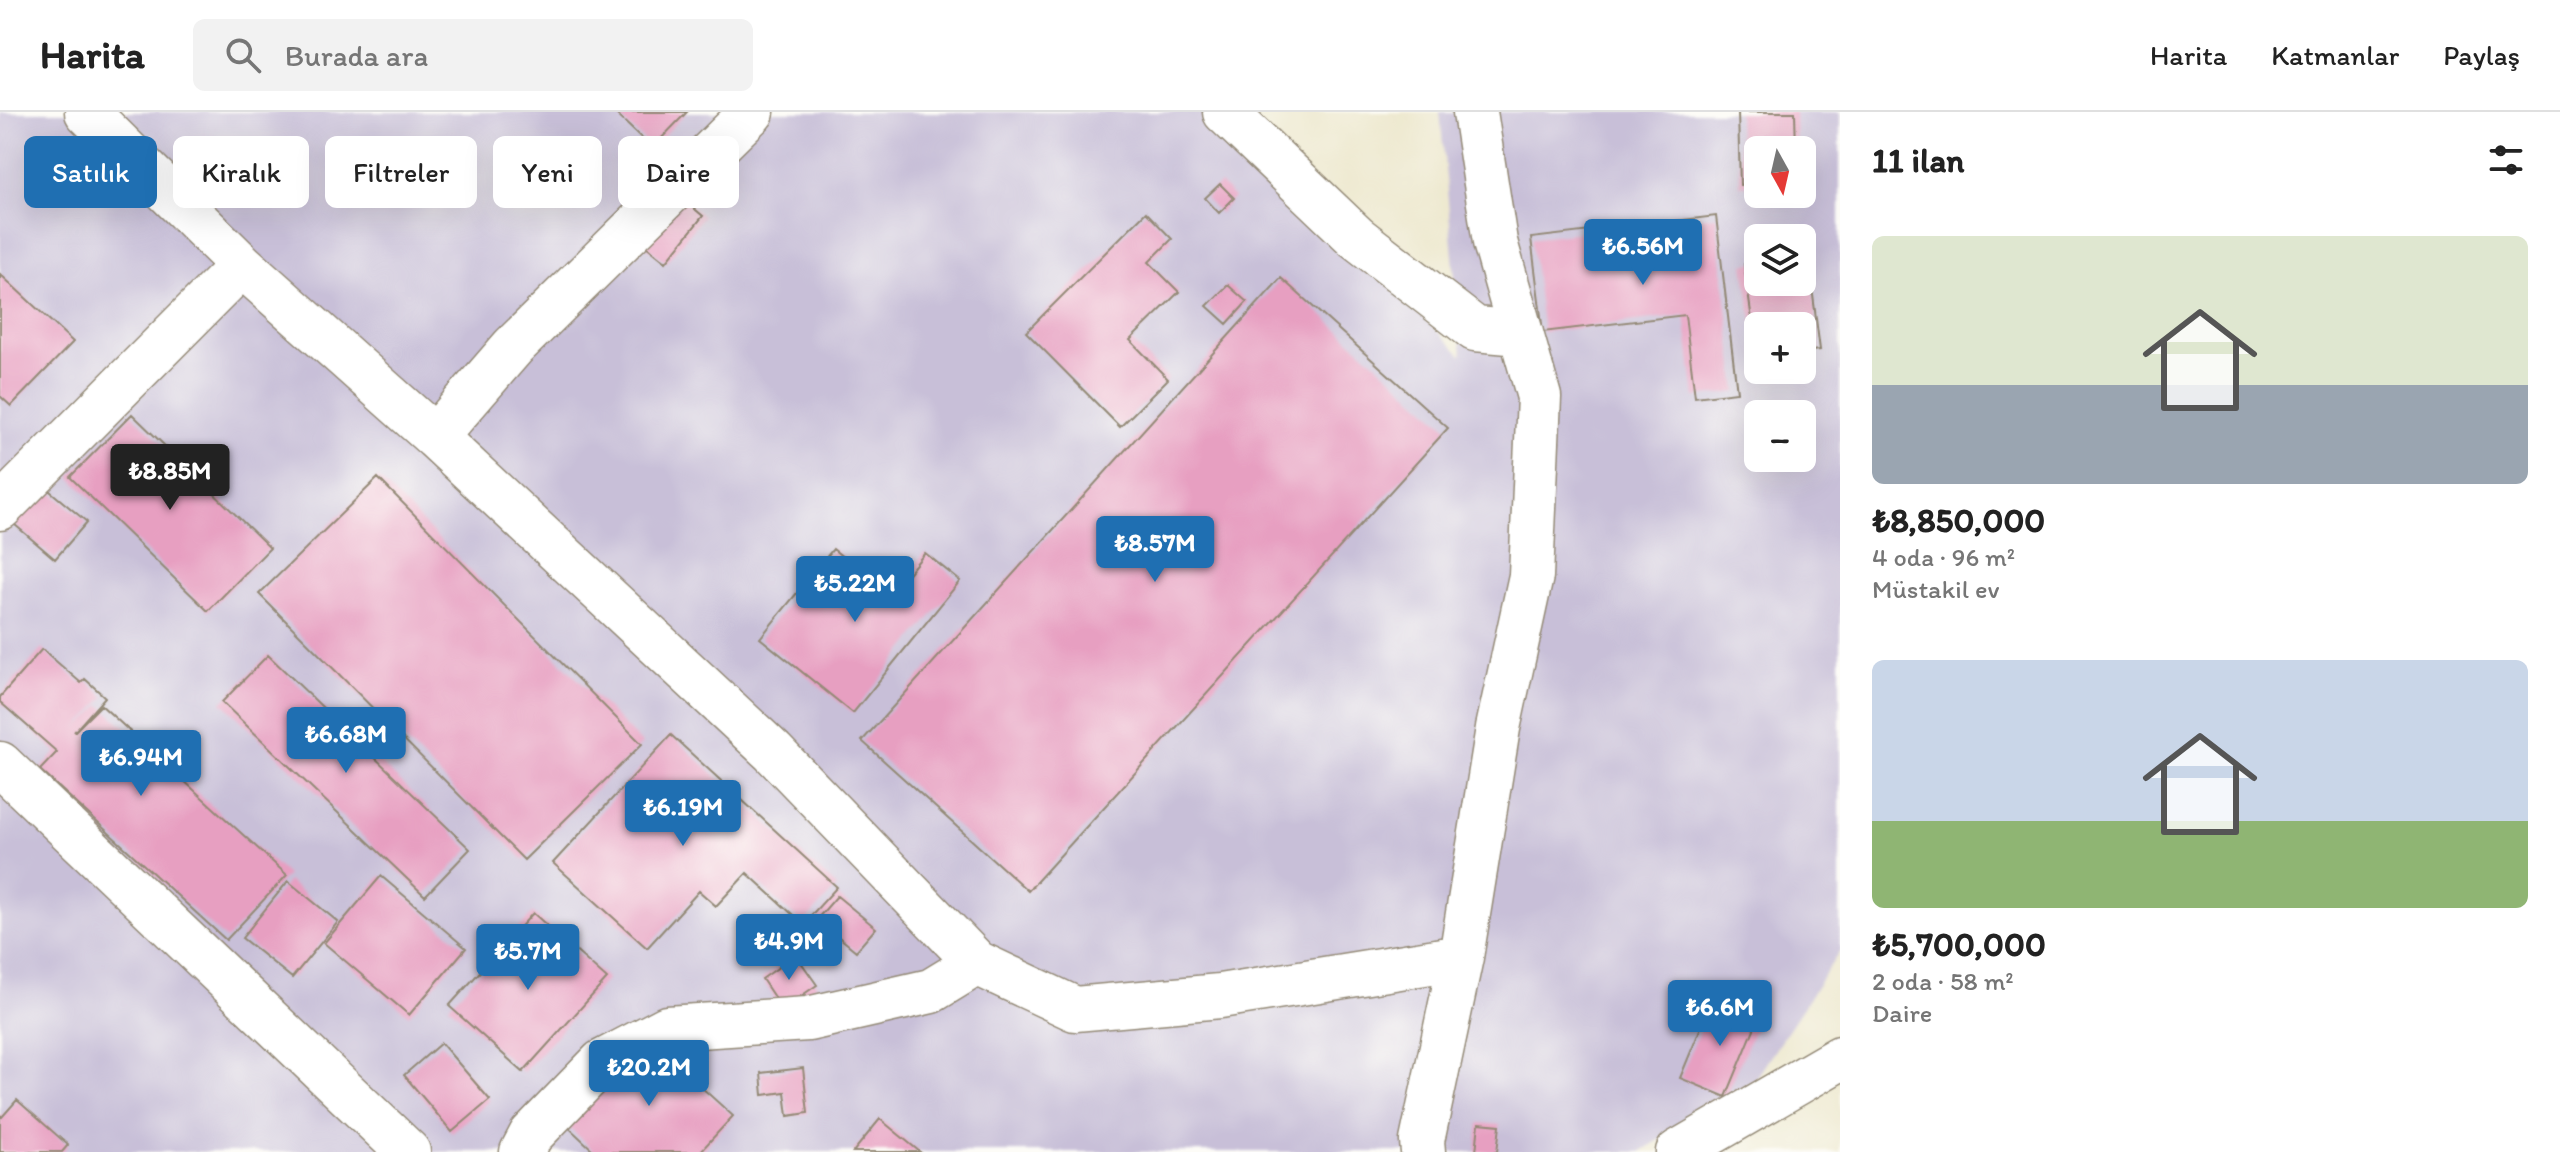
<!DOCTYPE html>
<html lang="tr">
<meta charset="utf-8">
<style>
:root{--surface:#fff;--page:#f2f2f2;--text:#222;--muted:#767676;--line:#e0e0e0;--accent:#1f6fb2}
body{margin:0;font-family:Itim,sans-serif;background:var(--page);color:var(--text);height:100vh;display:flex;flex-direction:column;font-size:30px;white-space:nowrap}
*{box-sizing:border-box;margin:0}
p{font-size:26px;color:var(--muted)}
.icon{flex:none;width:44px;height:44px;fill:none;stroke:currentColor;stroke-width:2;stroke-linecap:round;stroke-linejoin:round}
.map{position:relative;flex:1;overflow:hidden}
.details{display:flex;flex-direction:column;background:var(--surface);width:720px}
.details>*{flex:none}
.banner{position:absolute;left:24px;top:24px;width:760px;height:72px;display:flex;gap:16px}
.needle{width:52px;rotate:172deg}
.tools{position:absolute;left:1744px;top:24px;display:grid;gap:16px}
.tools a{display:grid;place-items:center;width:72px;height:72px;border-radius:12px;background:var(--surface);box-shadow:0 8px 32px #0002;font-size:40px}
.price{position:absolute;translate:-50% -68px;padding:0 18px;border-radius:8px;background:var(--accent);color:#fff;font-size:26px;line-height:52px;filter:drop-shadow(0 2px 4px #0008)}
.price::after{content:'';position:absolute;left:50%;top:48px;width:24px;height:18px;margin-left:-12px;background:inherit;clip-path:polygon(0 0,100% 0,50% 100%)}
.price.on{background:#222;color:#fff}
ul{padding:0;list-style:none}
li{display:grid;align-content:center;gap:16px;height:424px;padding:0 32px}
li span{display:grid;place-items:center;height:248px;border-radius:12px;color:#555}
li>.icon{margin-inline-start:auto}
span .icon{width:144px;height:144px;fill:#fffc;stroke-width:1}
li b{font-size:34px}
h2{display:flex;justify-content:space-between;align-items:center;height:96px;padding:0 32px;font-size:34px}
.tag{padding:0 28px;border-radius:12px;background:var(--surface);box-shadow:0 8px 32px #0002;font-size:28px;line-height:72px}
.tag.on{background:var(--accent);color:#fff}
header{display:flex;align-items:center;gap:48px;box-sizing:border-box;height:112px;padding:0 40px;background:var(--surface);border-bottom:2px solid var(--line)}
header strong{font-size:38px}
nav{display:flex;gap:44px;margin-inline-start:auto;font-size:28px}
.search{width:560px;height:72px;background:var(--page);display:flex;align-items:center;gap:20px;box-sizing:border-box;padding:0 28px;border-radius:12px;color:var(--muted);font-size:30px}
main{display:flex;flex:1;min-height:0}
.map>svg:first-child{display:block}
.industrial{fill:#c8bfd8;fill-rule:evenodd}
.building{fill:#e79fc1}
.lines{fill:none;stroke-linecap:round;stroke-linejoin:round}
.minor-casing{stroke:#948a77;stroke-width:47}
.minor{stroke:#fff;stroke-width:44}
</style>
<header>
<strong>Harita</strong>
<div class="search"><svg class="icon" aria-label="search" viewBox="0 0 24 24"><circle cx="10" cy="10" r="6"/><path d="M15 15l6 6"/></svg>Burada ara</div>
<nav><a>Harita</a><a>Katmanlar</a><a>Paylaş</a></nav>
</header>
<main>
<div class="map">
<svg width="1840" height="1040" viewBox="0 0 1840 1040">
<rect width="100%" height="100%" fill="#fdfcf7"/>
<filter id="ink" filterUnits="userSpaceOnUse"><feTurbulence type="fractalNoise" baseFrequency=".0125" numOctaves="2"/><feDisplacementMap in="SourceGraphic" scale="16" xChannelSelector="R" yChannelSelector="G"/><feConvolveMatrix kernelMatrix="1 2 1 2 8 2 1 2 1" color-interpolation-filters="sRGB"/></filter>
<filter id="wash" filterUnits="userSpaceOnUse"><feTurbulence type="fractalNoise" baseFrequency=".006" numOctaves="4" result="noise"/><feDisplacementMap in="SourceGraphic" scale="32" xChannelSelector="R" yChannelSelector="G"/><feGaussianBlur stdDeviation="1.8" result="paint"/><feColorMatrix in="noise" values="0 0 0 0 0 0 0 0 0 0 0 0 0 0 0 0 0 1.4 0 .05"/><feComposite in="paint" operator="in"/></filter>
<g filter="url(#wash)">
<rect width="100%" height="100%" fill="#eee9d0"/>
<path class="industrial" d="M0,0h1224l238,244 -22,-244h400v839l-87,132 -113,69h-1640zM1758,38h44v44h-44zM1758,126h44v44h-44zM1758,214h44v44h-44zM1758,302h44v44h-44z"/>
<g id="blocks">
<path class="building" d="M614,0h73l-35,36z
M1738,0h57l1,38h-38v34l-18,1z
M1220,72l14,14 -15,15 -14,-15z
M672,78l31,26 -37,46 -31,-25z
M1146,100l26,27 -23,23 30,30 -49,48 38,39 -48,48 -94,-95z
M1716,104l21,176 -42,5 -10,-82 -142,17 -12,-94z
M1801,115l1,11h-26l-1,-8z
M1802,144h6l12,94 -18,2v-26h-44v8h-4l-10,-70 14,-2v20h44z
M0,162l73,68 -62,64 -11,-10z
M1281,166l167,150 -420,463 -166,-150z
M1228,173l19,17 -20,22 -20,-18z
M132,302l138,134 -62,63 -138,-134z
M32,364l55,46 -32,37 -54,-46z
M378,366l264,266 -118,116 -265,-266z
M833,437l57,46 35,-42 35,28 -107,132 -93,-75z
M42,537l39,34 4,-4 20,18 -31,35 27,-27 186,170 -61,65 -186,-170 17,-18 -57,-50v-5z
M268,543l202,194 -45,47 -203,-194z
M671,623l166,152 -34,37 -56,-51 -31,33 -17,-15 -52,57 -94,-85z
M381,764l85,72 -57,67 -85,-72z
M288,769l50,41 -46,56 -50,-40z
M837,784l39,32 -20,23 -39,-32z
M533,801l74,66 -84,93 -74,-66z
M796,843l21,30 -35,24 -20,-30z
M1713,886l46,19 -33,80 -46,-19z
M645,924l88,80 -33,36h-105l-30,-28z
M441,931l49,57 -38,32 -48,-57z
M803,956l5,45 -20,3 -3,-24 -22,3 -2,-22z
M17,988l51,45 -6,7h-62v-37l2,2z
M880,1007l40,33h-67z
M1479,1011l21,2 -3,27h-21z"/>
</g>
</g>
<g filter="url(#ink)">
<use href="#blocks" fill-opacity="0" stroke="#948a77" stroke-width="2"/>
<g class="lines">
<defs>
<path id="minor" d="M87,0l155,153 193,172 338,315 204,211 98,46 145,-13 241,-39
M1225,0l131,125 119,92 46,4
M435,325l78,-90 239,-235
M0,396l242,-243
M0,652l408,388
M522,1040l9,-17 71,-73 65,-34 141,-9 123,-28 46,-28
M1423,1040l-1,-11 39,-184 37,-229 33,-152 8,-179 -44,-155 -20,-130
M1678,1040l162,-94"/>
</defs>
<use href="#minor" class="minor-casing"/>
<use href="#minor" class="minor"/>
</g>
</g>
</svg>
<div class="tools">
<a><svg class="needle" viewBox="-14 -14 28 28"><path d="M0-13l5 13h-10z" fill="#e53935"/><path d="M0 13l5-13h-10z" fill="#767676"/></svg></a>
<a><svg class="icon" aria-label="layers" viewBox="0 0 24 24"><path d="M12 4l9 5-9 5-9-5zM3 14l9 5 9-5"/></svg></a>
<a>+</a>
<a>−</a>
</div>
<b class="price" style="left:1643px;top:175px">₺6.56M</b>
<b class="price on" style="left:170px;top:400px">₺8.85M</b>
<b class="price" style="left:1155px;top:472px">₺8.57M</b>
<b class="price" style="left:855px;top:512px">₺5.22M</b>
<b class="price" style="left:346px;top:663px">₺6.68M</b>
<b class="price" style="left:141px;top:686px">₺6.94M</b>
<b class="price" style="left:683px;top:736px">₺6.19M</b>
<b class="price" style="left:789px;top:870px">₺4.9M</b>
<b class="price" style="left:528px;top:880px">₺5.7M</b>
<b class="price" style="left:1720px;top:936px">₺6.6M</b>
<b class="price" style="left:649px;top:996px">₺20.2M</b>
<div class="banner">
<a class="tag on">Satılık</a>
<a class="tag">Kiralık</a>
<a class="tag">Filtreler</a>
<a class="tag">Yeni</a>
<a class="tag">Daire</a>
</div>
</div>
<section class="details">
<h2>11 ilan<svg class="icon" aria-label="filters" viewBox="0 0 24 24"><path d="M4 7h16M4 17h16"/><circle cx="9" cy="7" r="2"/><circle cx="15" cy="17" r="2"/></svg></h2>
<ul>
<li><span style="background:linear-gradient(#dfe7d0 60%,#9aa5b1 0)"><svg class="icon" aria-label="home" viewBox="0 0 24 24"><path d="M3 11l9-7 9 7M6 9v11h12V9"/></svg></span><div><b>₺8,850,000</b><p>4 oda · 96 m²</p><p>Müstakil ev</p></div></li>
<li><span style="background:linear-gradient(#c9d6e8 65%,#8fb573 0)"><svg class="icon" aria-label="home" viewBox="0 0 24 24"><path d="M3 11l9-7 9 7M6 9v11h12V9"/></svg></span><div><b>₺5,700,000</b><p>2 oda · 58 m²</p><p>Daire</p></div></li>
</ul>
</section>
</main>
